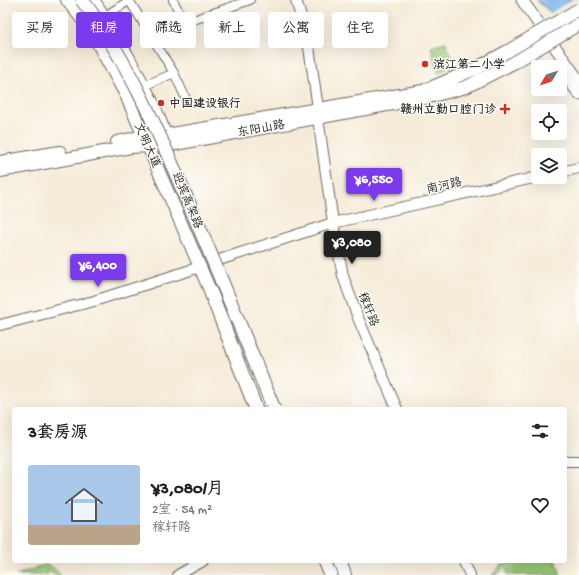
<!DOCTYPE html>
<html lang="zh">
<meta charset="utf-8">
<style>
:root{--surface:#fff;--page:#f2f2f2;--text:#202124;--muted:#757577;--accent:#7c3aed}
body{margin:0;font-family:"Gochi Hand","LXGW WenKai TC",sans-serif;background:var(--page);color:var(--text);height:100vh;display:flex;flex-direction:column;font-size:15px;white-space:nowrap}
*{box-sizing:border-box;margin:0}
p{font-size:13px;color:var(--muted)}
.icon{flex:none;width:22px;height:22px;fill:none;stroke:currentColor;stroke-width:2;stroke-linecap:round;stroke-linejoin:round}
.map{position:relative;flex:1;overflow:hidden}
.sheet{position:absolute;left:12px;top:407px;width:555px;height:156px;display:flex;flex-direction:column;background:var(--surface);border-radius:4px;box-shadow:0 4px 16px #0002}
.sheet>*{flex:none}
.banner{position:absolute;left:12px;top:12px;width:555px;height:36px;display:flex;gap:8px}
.needle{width:26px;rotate:231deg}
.fabs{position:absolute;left:531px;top:60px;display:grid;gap:8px}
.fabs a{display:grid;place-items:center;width:36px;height:36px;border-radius:4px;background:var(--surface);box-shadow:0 4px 16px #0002;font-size:20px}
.price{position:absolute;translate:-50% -34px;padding:0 9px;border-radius:4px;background:var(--accent);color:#fff;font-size:13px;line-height:26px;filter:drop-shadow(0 1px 2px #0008)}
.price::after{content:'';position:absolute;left:50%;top:24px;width:12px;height:9px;margin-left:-6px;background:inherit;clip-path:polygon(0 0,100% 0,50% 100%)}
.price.on{background:#222;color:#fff}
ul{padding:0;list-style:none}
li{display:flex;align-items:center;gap:12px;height:100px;padding:0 16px}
li span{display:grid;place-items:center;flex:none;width:112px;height:80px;border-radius:4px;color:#555}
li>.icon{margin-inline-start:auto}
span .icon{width:48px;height:48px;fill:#fffc;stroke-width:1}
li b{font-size:17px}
h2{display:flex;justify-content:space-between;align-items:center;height:48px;padding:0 16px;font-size:17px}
.pill{padding:0 14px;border-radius:4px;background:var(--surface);box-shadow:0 4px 16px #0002;font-size:14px;line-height:36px}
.pill.on{background:var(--accent);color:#fff}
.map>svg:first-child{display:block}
.green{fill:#95c574;stroke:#587048}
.water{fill:#7eb5ed;stroke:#4d6884}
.pier{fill:#f6ebd8}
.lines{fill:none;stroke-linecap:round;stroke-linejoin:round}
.minor-casing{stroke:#68645e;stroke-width:10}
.tertiary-casing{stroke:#68645e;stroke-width:12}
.secondary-casing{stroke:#68645e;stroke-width:13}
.primary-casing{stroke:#68645e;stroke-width:14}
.trunk-casing{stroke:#68645e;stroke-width:15}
.minor{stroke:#fff;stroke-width:8}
.tertiary{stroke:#fff;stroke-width:10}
.secondary{stroke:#fff;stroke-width:11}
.primary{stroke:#fff;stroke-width:12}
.trunk{stroke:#fff;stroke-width:13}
.primary-bridge-casing{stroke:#68645e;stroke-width:14;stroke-linecap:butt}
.trunk-bridge-casing{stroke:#68645e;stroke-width:15;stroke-linecap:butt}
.primary-bridge{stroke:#fff;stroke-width:12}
.trunk-bridge{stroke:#fff;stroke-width:13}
.poi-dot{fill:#c8321e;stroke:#fdfcf7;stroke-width:1.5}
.labels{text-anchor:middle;stroke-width:3;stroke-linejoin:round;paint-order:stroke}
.poi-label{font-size:12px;font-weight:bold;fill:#1c1c1c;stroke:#fdfcf7;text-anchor:start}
.street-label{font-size:12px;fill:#1c1c1c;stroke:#fdfcf7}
</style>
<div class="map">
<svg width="579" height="575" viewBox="0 0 579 575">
<rect width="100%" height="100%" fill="#fdfcf7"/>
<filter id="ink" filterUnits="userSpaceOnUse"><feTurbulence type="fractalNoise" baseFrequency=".025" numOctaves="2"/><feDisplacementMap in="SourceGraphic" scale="8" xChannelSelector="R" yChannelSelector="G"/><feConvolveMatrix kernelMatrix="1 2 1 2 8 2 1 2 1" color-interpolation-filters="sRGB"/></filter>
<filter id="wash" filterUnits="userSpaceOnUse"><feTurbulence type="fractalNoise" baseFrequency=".012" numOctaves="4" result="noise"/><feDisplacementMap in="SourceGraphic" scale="16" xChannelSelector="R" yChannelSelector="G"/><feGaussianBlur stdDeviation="0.9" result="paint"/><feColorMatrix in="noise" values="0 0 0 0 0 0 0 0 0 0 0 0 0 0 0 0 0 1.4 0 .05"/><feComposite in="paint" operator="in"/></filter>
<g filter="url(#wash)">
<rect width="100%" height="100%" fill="#f6ebd8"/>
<path class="green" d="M446,42l8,24 -16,7 -7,-27z
M514,561h42l5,14h-53l-3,-8 -9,8h-4l8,-9z
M44,565l9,2 8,8h-7l-8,-5 2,5h-32z"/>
<path class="water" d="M537,0h42v35l-41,-33z"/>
<path class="pier" d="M572,0h7v37l-30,-23z"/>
</g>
<g filter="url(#ink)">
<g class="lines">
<defs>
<path id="minor" d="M129,0l45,73 13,28
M173,0l12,23 65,-23
M102,18l28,-18
M141,87l33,-14"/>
<path id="tertiary" d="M94,0c14,19 25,39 37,60 13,24 27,48 35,75
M296,0l12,41 10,67
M318,118l15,105 10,53 15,42 39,91
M560,172l19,-4
M219,260l114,-37 205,-46
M0,325l94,-24 106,-34
M565,461h14
M464,561l6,14
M178,575l25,-14"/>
<path id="secondary" d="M522,0l57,81
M565,74l14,20"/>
<path id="primary" d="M67,0l23,29 36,66 89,207
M117,142l27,-6 22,-1 257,-44 52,-22 33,-18
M0,162l60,-10
M0,171l131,-24 39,-2 255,-47 41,-11 49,-25
M340,561l5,14"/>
<path id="trunk" d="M211,293l45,116
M325,561l6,14"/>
</defs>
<use href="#minor" class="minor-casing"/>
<use href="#tertiary" class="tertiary-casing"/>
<use href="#secondary" class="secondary-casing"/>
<use href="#primary" class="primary-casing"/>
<use href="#trunk" class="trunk-casing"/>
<use href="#minor" class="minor"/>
<use href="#tertiary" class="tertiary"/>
<use href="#secondary" class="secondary"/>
<use href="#primary" class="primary"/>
<use href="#trunk" class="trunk"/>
<defs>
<path id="primary-bridge" d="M508,51l71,-42
M515,62l64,-38"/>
<path id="trunk-bridge" d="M82,0c44,57 73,124 101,190 32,72 61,146 91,219"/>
</defs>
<use href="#primary-bridge" class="primary-bridge-casing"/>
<use href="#trunk-bridge" class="trunk-bridge-casing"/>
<use href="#primary-bridge" class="primary-bridge"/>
<use href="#trunk-bridge" class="trunk-bridge"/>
</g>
</g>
<g class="poi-dot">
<circle cx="425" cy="64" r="4"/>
<circle cx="161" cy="103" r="4"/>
<path d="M503 103h4v4h4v4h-4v4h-4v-4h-4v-4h4z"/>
</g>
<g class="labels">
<g class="poi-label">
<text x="433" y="68">滨江第二小学</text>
<text x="169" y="107">中国建设银行</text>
<text x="496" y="113" text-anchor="end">赣州立勤口腔门诊</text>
</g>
<g class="street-label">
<text transform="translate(261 128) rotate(-10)" y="4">东阳山路</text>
<text transform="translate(148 145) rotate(66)" y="4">文明大道</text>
<text transform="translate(444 185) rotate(-13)" y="4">南河路</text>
<text transform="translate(188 200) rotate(67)" y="4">迎宾高架路</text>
<text transform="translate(369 309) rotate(69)" y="4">稼轩路</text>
</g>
</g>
</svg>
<div class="fabs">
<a><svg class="needle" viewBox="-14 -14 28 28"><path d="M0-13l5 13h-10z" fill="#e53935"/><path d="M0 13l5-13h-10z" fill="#757577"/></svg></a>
<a><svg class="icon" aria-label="locate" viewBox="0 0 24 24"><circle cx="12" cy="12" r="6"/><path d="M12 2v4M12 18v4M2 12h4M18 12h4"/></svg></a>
<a><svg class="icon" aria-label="layers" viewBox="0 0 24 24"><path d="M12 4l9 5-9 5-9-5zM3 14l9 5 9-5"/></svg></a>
</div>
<b class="price" style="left:374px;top:202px">¥6,550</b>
<b class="price on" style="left:352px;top:265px">¥3,080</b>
<b class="price" style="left:98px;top:288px">¥6,400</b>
<div class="banner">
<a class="pill">买房</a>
<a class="pill on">租房</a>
<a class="pill">筛选</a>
<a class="pill">新上</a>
<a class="pill">公寓</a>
<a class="pill">住宅</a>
</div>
<section class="sheet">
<h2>3套房源<svg class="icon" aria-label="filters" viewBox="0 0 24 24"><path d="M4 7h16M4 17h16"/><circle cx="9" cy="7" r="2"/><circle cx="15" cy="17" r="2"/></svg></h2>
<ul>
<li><span style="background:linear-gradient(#a9c7e8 75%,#b9a48a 0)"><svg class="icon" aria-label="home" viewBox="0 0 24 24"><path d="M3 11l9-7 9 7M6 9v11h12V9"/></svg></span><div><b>¥3,080/月</b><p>2室 · 54 m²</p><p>稼轩路</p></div><svg class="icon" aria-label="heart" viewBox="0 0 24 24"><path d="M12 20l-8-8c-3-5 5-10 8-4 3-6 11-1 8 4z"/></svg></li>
</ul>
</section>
</div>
